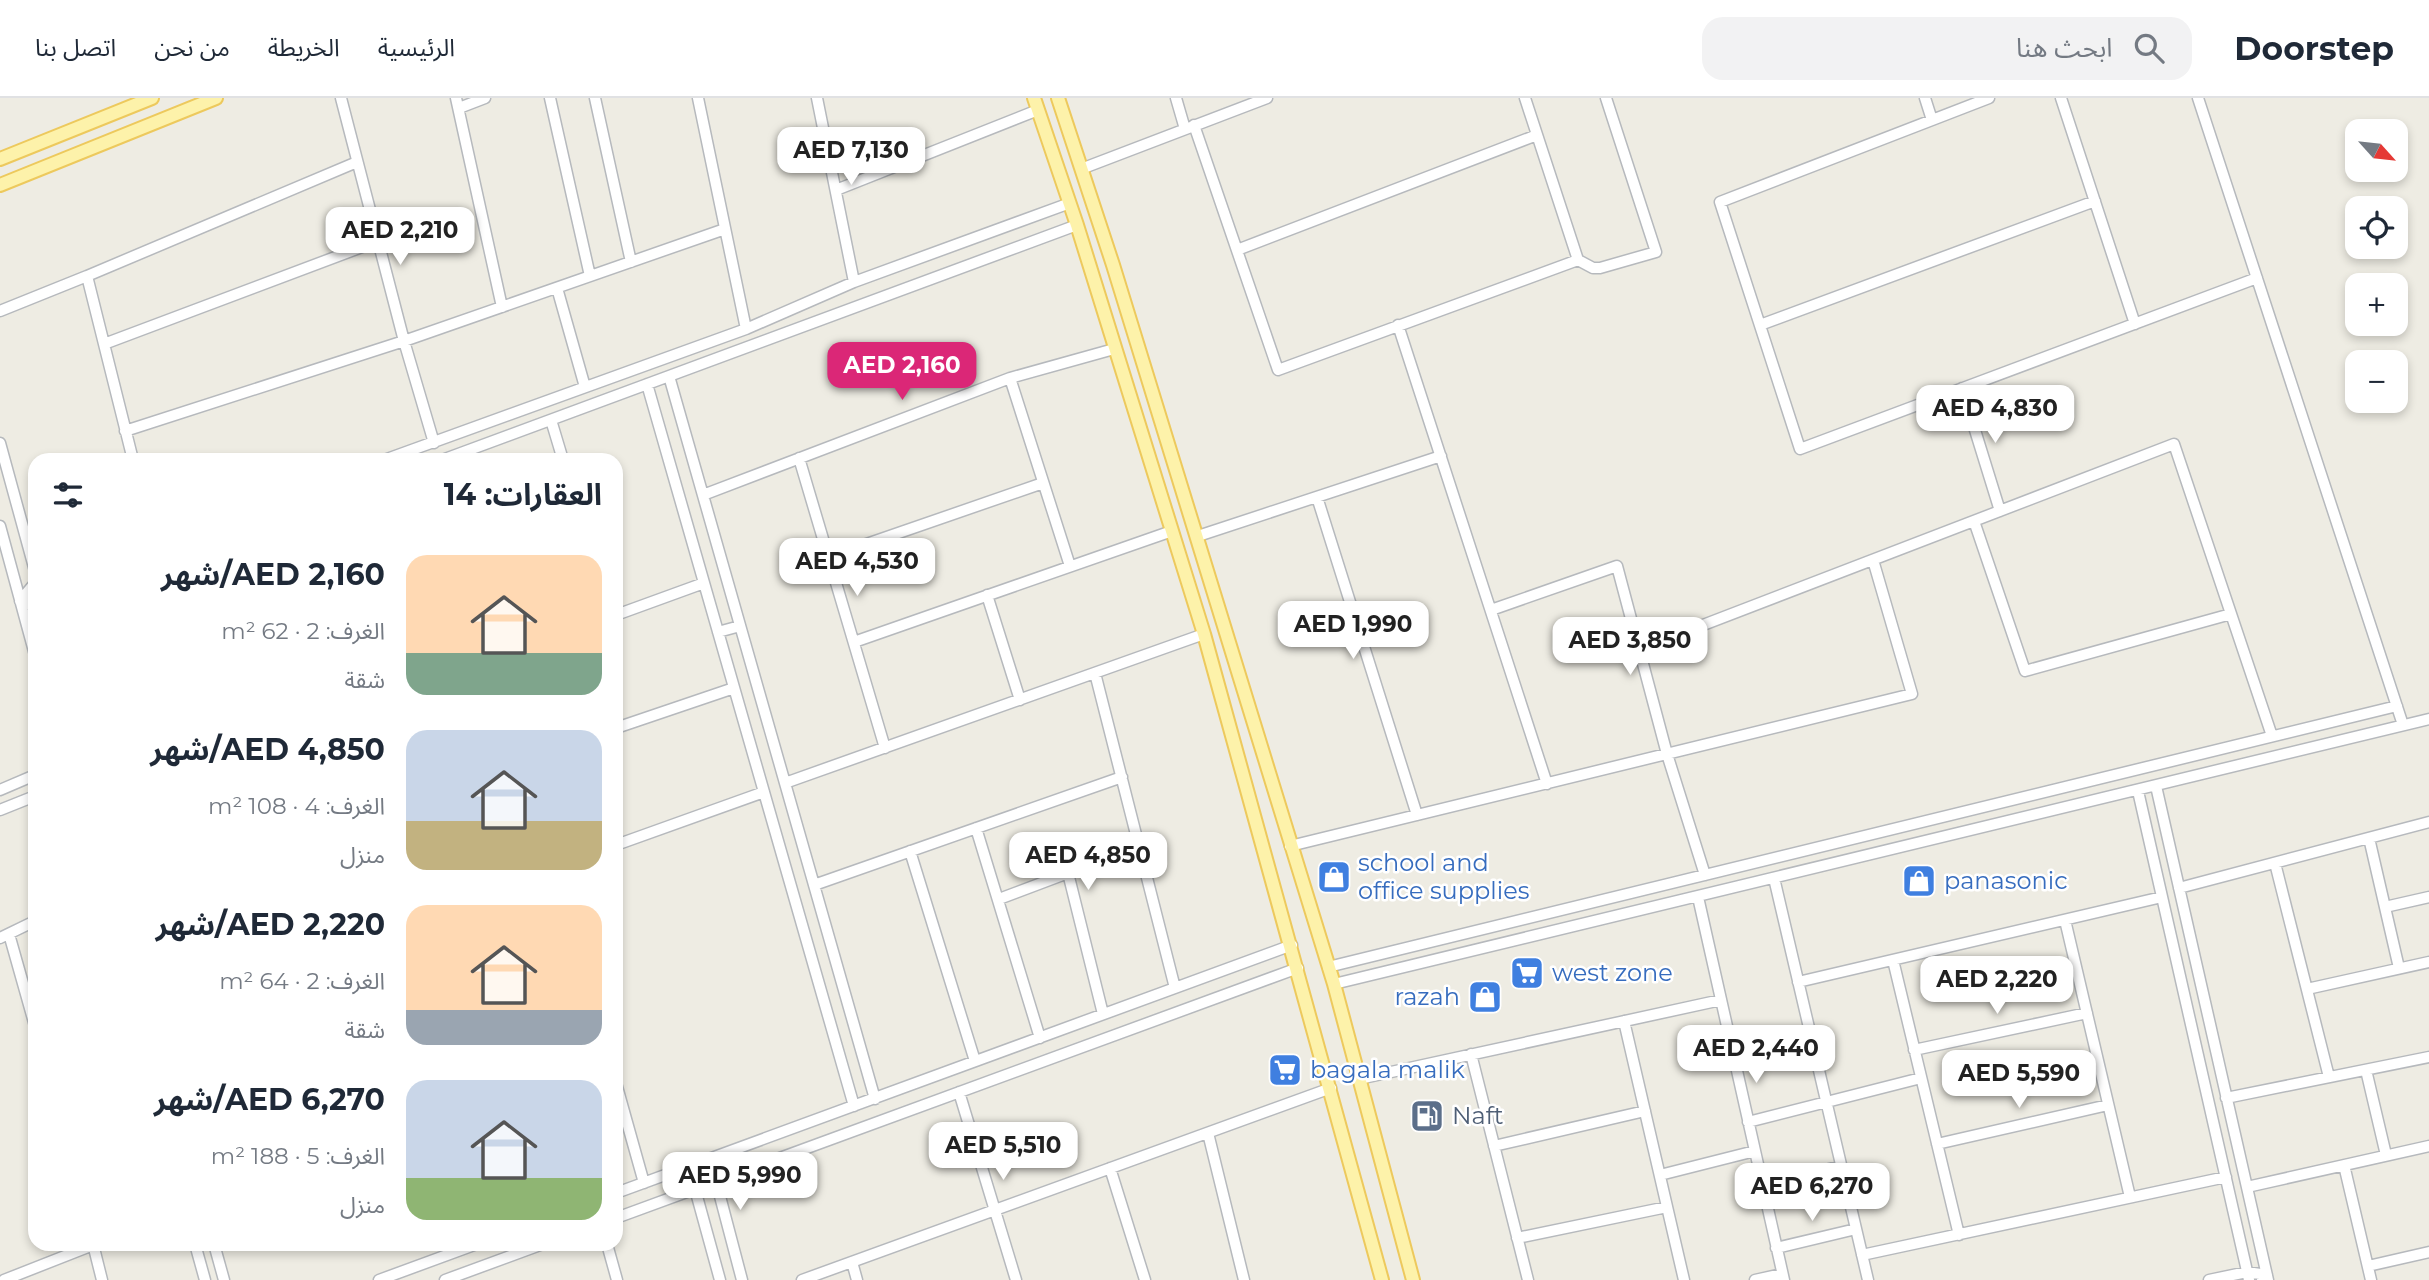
<!DOCTYPE html>
<html lang="ar">
<meta charset="utf-8">
<style>
:root{--surface:#fff;--page:#f2f2f3;--text:#1f2937;--muted:#747a83;--line:#e0e1e3;--accent:#db2777}
body{margin:0;font-family:Montserrat,"Noto Sans Arabic",sans-serif;background:var(--page);color:var(--text);direction:rtl;height:100vh;display:flex;flex-direction:column;font-size:26px;white-space:nowrap}
*{box-sizing:border-box;margin:0}
p{font-size:23px;color:var(--muted)}
.icon{flex:none;width:38px;height:38px;fill:none;stroke:currentColor;stroke-width:2;stroke-linecap:round;stroke-linejoin:round}
.map{position:relative;flex:1;overflow:hidden;direction:ltr}
.panel{position:absolute;left:28px;top:355px;width:595px;height:798px;display:flex;flex-direction:column;background:var(--surface);border-radius:21px;box-shadow:0 4px 10px #0003;direction:rtl}
.panel>*{flex:none}
.needle{width:46px;rotate:117deg}
.buttons{position:absolute;left:2345px;top:21px;display:grid;gap:14px}
.buttons a{display:grid;place-items:center;width:63px;height:63px;border-radius:14px;background:var(--surface);box-shadow:0 4px 10px #0003;font-size:35px}
.price{position:absolute;translate:-50% -60px;padding:0 16px;border-radius:14px;background:#fff;color:#222;font-size:23px;line-height:46px;filter:drop-shadow(0 2px 4px #0008)}
.price::after{content:'';position:absolute;left:50%;top:42px;width:21px;height:16px;margin-left:-10px;background:inherit;clip-path:polygon(0 0,100% 0,50% 100%)}
.price.on{background:var(--accent);color:#fff}
ul{padding:0;list-style:none}
li{display:flex;align-items:center;gap:21px;height:175px;padding:0 21px}
li span{display:grid;place-items:center;flex:none;width:196px;height:140px;border-radius:21px;color:#555}
li>.icon{margin-inline-start:auto}
span .icon{width:84px;height:84px;fill:#fffc;stroke-width:1}
li b{font-size:30px}
h2{display:flex;justify-content:space-between;align-items:center;height:84px;padding:0 21px;font-size:30px}
header{display:flex;align-items:center;gap:42px;box-sizing:border-box;height:98px;padding:0 35px;background:var(--surface);border-bottom:2px solid var(--line)}
header strong{font-size:33px}
nav{display:flex;gap:38px;margin-inline-start:auto;font-size:24px}
.search{width:490px;height:63px;background:var(--page);display:flex;align-items:center;gap:18px;box-sizing:border-box;padding:0 24px;border-radius:21px;color:var(--muted);font-size:26px}
.map>svg:first-child{display:block}
.lines{fill:none;stroke-linecap:round;stroke-linejoin:round}
.minor-casing{stroke:#b6b9bd;stroke-width:13}
.major-casing{stroke:#edc95d;stroke-width:16}
.minor{stroke:#fff;stroke-width:10}
.major{stroke:#fdf2aa;stroke-width:12}
.labels{text-anchor:middle;stroke-width:5;stroke-linejoin:round;paint-order:stroke}
.shop-label{font-size:24px;fill:#366cbe;stroke:#fff;text-anchor:start}
.service-label{font-size:24px;fill:#4e5e75;stroke:#fff;text-anchor:start}
</style>
<header>
<strong>Doorstep</strong>
<div class="search"><svg class="icon" aria-label="search" viewBox="0 0 24 24"><circle cx="10" cy="10" r="6"/><path d="M15 15l6 6"/></svg>ابحث هنا</div>
<nav><a>الرئيسية</a><a>الخريطة</a><a>من نحن</a><a>اتصل بنا</a></nav>
</header>
<div class="map">
<svg width="2429" height="1182" viewBox="0 0 2429 1182">
<rect width="100%" height="100%" fill="#eeece3"/>
<g class="lines">
<defs>
<path id="minor" d="M341,0l63,243 30,102
M456,0l46,209
M550,0l40,178
M595,0l36,164
M698,0l48,231
M817,0l37,184
M1176,0l9,31
M1925,0l7,22
M1989,0l-269,104 80,247 457,-171
M2061,0l74,226
M2198,0l205,627
M459,10l26,-10
M1194,27l84,245 300,-110 -53,-162
M1081,71l186,-71
M836,92l202,-80
M1237,152l300,-115
M1578,162l15,8h7l56,-16 -50,-154
M87,178l270,-114
M557,190l28,99
M0,213l87,-35 46,184
M1398,227l149,459
M1760,227l335,-124
M104,246l274,-103
M669,278l206,723
M1010,280l60,188
M647,286l207,722
M1962,290l38,123
M551,322l12,40
M125,333l279,-90 321,-112
M0,345l35,128
M799,360l86,290
M384,362l362,-131 108,-47 216,-79
M442,362l635,-235
M703,397l307,-117 104,-29
M1317,399l100,318
M1974,423l51,150 206,-57
M0,428l35,129
M1198,438l243,-80
M829,459l214,-74
M35,485l-15,18 15,4
M987,497l33,105
M1491,512l126,-44 50,188 38,121
M616,517l88,-32
M718,534l22,-6
M854,544l318,-111
M1638,552l536,-206 98,292
M1095,575l80,315
M616,630l118,-40
M785,685l419,-149
M2156,688l112,494
M0,692l35,-15
M2138,693l111,489
M0,712l35,-14
M976,730l64,210
M2369,740l30,130
M616,747l148,-53
M1290,748l622,-152 -39,-134
M910,753l65,210
M2275,765l54,214
M1774,780l94,402
M814,787l308,-108
M2179,790l250,-66
M1698,799l86,383
M999,801l69,-26 35,141
M2385,809l44,-10
M2065,822l65,277
M9,836l26,92
M0,840l35,-17
M1893,862l66,275
M1328,869l1069,-261
M1798,884l364,-85
M1334,886l1095,-265
M2307,891l122,-27
M1624,923l60,259
M1914,952l173,-37
M1471,956l57,226
M2366,972l20,85
M1359,981l362,-79
M616,985l28,100
M959,994l57,188
M2226,1000l203,-41
M1748,1024l173,-44
M1208,1035l36,147
M1937,1046l171,-39
M1494,1048l151,-35
M700,1065l16,18 26,99
M700,1065l-5,26 25,91
M2344,1067l27,115
M1110,1070l35,112
M1660,1077l95,-24
M1762,1088l79,-20
M2247,1089l182,-41
M616,1095l676,-248
M616,1120l682,-250
M1517,1140l150,-31
M93,1146l9,36
M195,1146l10,36
M214,1146l10,36
M607,1146l10,36
M1776,1150l80,-19
M1862,1157l364,-78
M852,1164l5,18
M2368,1168l61,-14
M4,1182l89,-35
M379,1182l98,-36
M445,1182l98,-36
M802,1182l529,-192
M1755,1182l27,-6
M2209,1182l38,-8 20,3 -5,5"/>
<path id="major" d="M1034,0l43,127 127,409 178,646
M1058,0l55,167 221,719 79,296
M0,61l152,-61
M0,87l216,-87"/>
</defs>
<use href="#minor" class="minor-casing"/>
<use href="#major" class="major-casing"/>
<use href="#minor" class="minor"/>
<use href="#major" class="major"/>
</g>
<defs>
<symbol id="shop-square" viewBox="-11 -11 22 22"><rect x="-9" y="-9" width="18" height="18" rx="4" fill="#3f7fe0" stroke="#fff"/><path d="M-5-2.5h2.3a2.7 3.5 0 0 1 5.4 0H5L5.5 6h-11ZM-1.5-2.5h3a1.5 2.3 0 0 0-3 0Z" fill="#fff"/></symbol>
<symbol id="supermarket-square" viewBox="-11 -11 22 22"><rect x="-9" y="-9" width="18" height="18" rx="4" fill="#3f7fe0" stroke="#fff"/><path d="M-6-5.5h2.5l.6 2H6L4.5 2H-2.5L-4.4-4H-6ZM-1.5 3.2a1.3 1.3 0 1 0 .1 0ZM3 3.2a1.3 1.3 0 1 0 .1 0Z" fill="#fff"/></symbol>
<symbol id="fuel-square" viewBox="-11 -11 22 22"><rect x="-9" y="-9" width="18" height="18" rx="4" fill="#5c6f8a" stroke="#fff"/><path d="M-5.5-6h7V0h2V4h1.3V-2.5L3-4.5l.8-.8L6-3V5H2.5V1h-1V6h-7ZM-4.2-4.7v3.2H.2V-4.7Z" fill="#fff"/></symbol>
</defs>
<g fill-rule="evenodd">
<use href="#shop-square" x="1315" y="760" width="38" height="38"/>
<use href="#shop-square" x="1900" y="764" width="38" height="38"/>
<use href="#supermarket-square" x="1508" y="856" width="38" height="38"/>
<use href="#shop-square" x="1466" y="880" width="38" height="38"/>
<use href="#supermarket-square" x="1266" y="953" width="38" height="38"/>
<use href="#fuel-square" x="1408" y="999" width="38" height="38"/>
</g>
<g class="labels">
<g class="shop-label">
<text x="1358" y="773">school and<tspan x="1358" dy="28">office supplies</tspan></text>
<text x="1944" y="791">panasonic</text>
<text x="1552" y="883">west zone</text>
<text x="1460" y="907" text-anchor="end">razah</text>
<text x="1310" y="980">bagala malik</text>
</g>
<g class="service-label">
<text x="1452" y="1026">Naft</text>
</g>
</g>
</svg>
<div class="buttons">
<a><svg class="needle" viewBox="-14 -14 28 28"><path d="M0-13l5 13h-10z" fill="#e53935"/><path d="M0 13l5-13h-10z" fill="#747a83"/></svg></a>
<a><svg class="icon" aria-label="locate" viewBox="0 0 24 24"><circle cx="12" cy="12" r="6"/><path d="M12 2v4M12 18v4M2 12h4M18 12h4"/></svg></a>
<a>+</a>
<a>−</a>
</div>
<b class="price" style="left:851px;top:89px">AED 7,130</b>
<b class="price" style="left:400px;top:169px">AED 2,210</b>
<b class="price on" style="left:902px;top:304px">AED 2,160</b>
<b class="price" style="left:1995px;top:347px">AED 4,830</b>
<b class="price" style="left:857px;top:500px">AED 4,530</b>
<b class="price" style="left:1353px;top:563px">AED 1,990</b>
<b class="price" style="left:1630px;top:579px">AED 3,850</b>
<b class="price" style="left:1088px;top:794px">AED 4,850</b>
<b class="price" style="left:1997px;top:918px">AED 2,220</b>
<b class="price" style="left:1756px;top:987px">AED 2,440</b>
<b class="price" style="left:2019px;top:1012px">AED 5,590</b>
<b class="price" style="left:1003px;top:1084px">AED 5,510</b>
<b class="price" style="left:740px;top:1114px">AED 5,990</b>
<b class="price" style="left:1812px;top:1125px">AED 6,270</b>
<section class="panel">
<h2>العقارات: 14<svg class="icon" aria-label="filters" viewBox="0 0 24 24"><path d="M4 7h16M4 17h16"/><circle cx="9" cy="7" r="2"/><circle cx="15" cy="17" r="2"/></svg></h2>
<ul>
<li><span style="background:linear-gradient(#ffd9b3 70%,#7fa58c 0)"><svg class="icon" aria-label="home" viewBox="0 0 24 24"><path d="M3 11l9-7 9 7M6 9v11h12V9"/></svg></span><div><b>AED 2,160/شهر</b><p>الغرف: 2 · 62 m²</p><p>شقة</p></div></li>
<li><span style="background:linear-gradient(#c9d6e8 65%,#c2b280 0)"><svg class="icon" aria-label="home" viewBox="0 0 24 24"><path d="M3 11l9-7 9 7M6 9v11h12V9"/></svg></span><div><b>AED 4,850/شهر</b><p>الغرف: 4 · 108 m²</p><p>منزل</p></div></li>
<li><span style="background:linear-gradient(#ffd9b3 75%,#9aa5b1 0)"><svg class="icon" aria-label="home" viewBox="0 0 24 24"><path d="M3 11l9-7 9 7M6 9v11h12V9"/></svg></span><div><b>AED 2,220/شهر</b><p>الغرف: 2 · 64 m²</p><p>شقة</p></div></li>
<li><span style="background:linear-gradient(#c9d6e8 70%,#8fb573 0)"><svg class="icon" aria-label="home" viewBox="0 0 24 24"><path d="M3 11l9-7 9 7M6 9v11h12V9"/></svg></span><div><b>AED 6,270/شهر</b><p>الغرف: 5 · 188 m²</p><p>منزل</p></div></li>
</ul>
</section>
</div>
